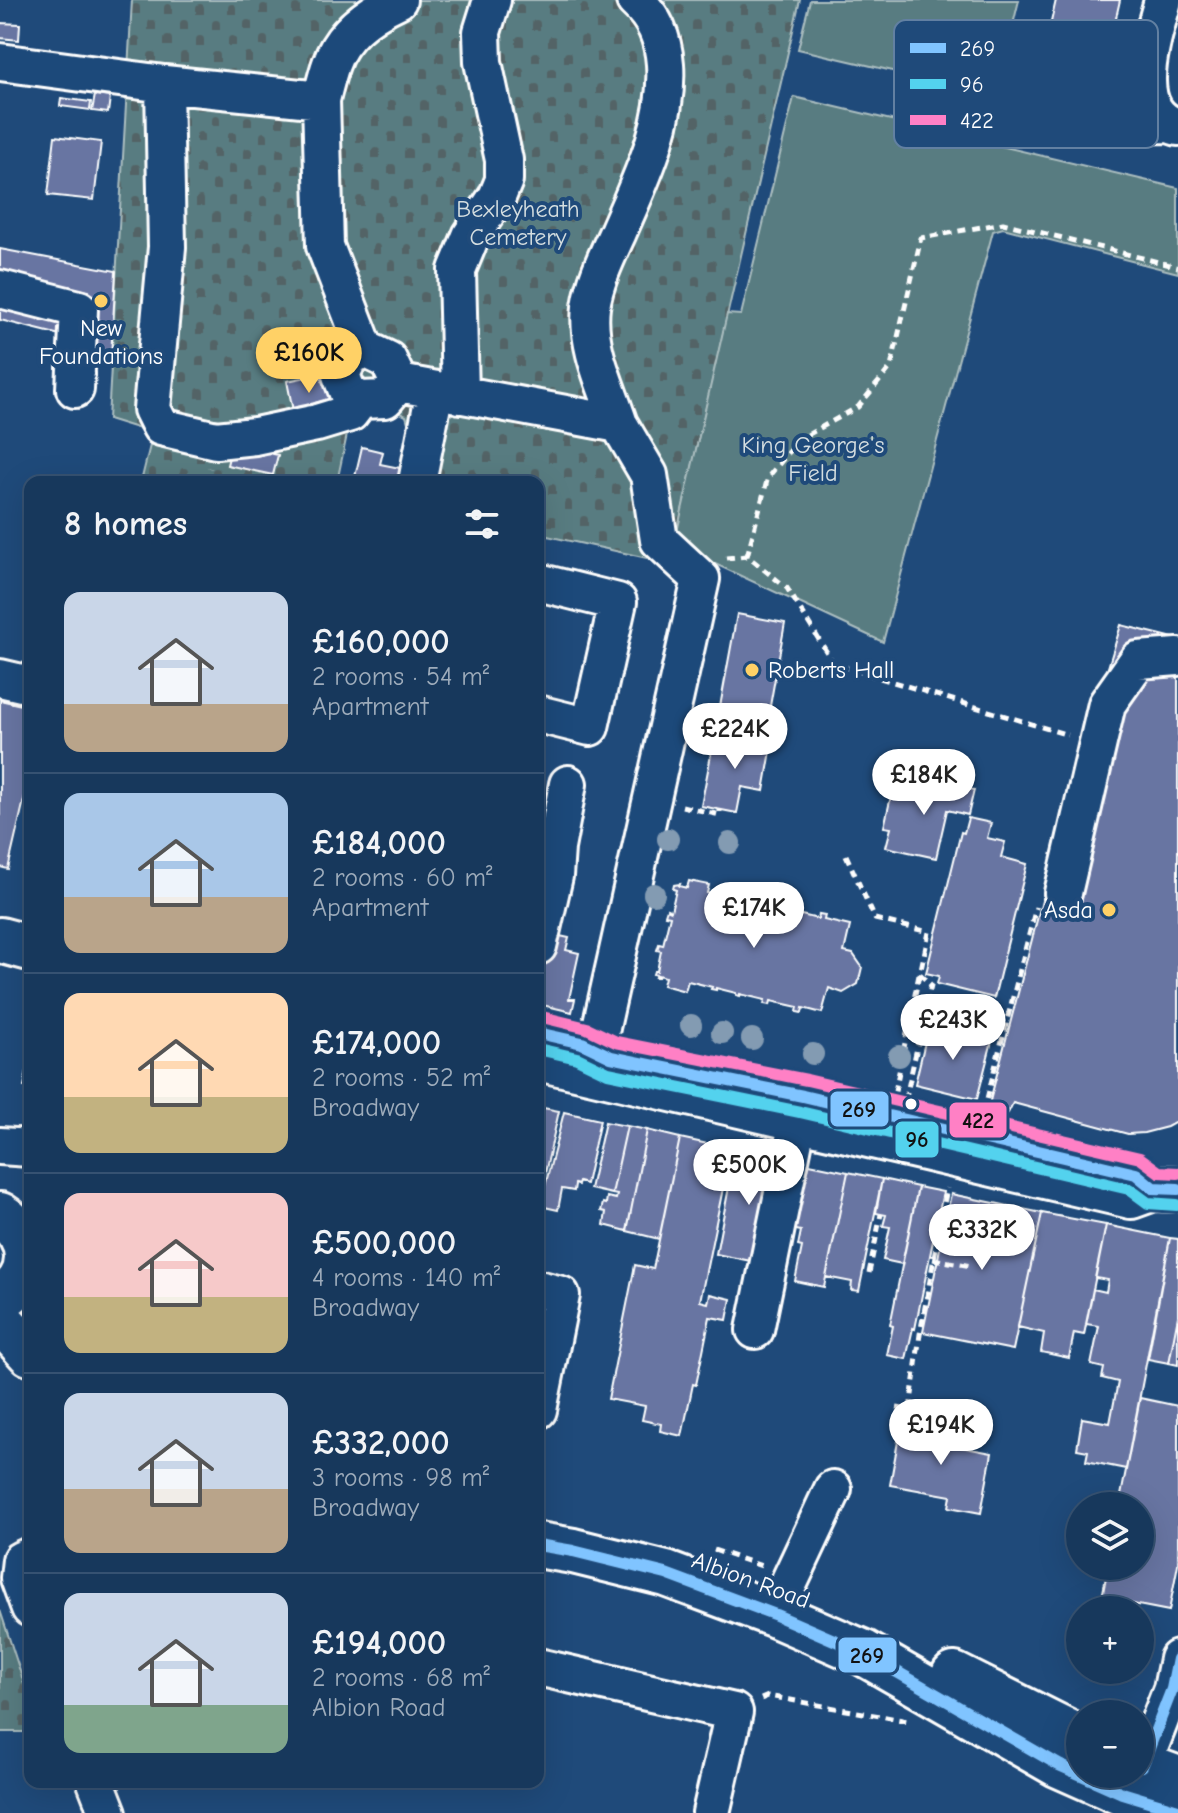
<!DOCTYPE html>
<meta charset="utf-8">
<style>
:root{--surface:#17385c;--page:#203f62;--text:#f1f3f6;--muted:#9eacbb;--line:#365272;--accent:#ffd166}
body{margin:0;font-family:"Comic Neue",sans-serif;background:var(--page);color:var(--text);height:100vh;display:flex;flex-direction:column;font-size:30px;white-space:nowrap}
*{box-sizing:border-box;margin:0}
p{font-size:26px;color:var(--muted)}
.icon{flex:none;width:44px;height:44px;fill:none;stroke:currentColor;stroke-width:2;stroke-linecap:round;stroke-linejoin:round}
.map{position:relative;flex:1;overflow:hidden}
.side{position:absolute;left:24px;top:476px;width:520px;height:1312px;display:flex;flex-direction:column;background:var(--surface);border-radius:16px;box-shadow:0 8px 32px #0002,0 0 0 2px var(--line)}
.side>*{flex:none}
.tools{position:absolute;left:1066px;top:1492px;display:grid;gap:16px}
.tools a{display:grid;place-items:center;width:88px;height:88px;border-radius:50%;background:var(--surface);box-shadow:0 8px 32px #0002,0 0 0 2px var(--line);font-size:40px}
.price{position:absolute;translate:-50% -68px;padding:0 18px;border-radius:28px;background:#fff;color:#222;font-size:26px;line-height:52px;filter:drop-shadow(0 2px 4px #0008)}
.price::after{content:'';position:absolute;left:50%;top:48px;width:24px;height:18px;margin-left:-12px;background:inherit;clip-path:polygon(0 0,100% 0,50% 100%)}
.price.on{background:var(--accent);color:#111}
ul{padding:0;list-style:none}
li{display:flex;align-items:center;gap:24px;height:200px;padding:0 40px}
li+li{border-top:2px solid var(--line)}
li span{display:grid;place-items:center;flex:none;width:224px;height:160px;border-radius:16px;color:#555}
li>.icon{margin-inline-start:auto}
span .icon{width:96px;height:96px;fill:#fffc;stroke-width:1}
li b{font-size:34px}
h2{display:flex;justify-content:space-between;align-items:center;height:96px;padding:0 40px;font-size:34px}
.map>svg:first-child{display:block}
.cemetery{fill:url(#cemetery-stones);stroke:#acbec0;stroke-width:2}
.park{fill:#587c81;stroke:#acbec0;stroke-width:2}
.building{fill:#6875a2;stroke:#fff;stroke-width:2}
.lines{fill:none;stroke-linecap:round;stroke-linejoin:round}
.minor-casing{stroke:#fff;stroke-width:42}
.major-casing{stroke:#fff;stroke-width:50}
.path{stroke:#fff;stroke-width:5;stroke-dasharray:8 6;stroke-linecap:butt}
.minor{stroke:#1f4a7a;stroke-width:36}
.major{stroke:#1f4a7a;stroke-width:44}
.bus-1-casing{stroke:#1f4a7a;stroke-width:18}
.bus-2-casing{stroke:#1f4a7a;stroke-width:18}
.bus-3-casing{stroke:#1f4a7a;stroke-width:18}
.bus-1{stroke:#80c4ff;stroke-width:12}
.bus-2{stroke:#53d2ee;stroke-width:12}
.bus-3{stroke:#ff80c5;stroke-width:12}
.tree{fill:#839bb2}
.poi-dot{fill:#ffd166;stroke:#1f4a7a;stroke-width:3}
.bus-dot{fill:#fff;stroke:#1f4a7a;stroke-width:3}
.labels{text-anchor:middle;stroke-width:8;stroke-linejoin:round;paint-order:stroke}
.park-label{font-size:24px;fill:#d5dee0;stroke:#1f4a7a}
.poi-label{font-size:24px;fill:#fff;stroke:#1f4a7a}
.street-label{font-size:24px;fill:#fff;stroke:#1f4a7a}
.key{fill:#1f4a7a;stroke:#6280a2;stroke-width:2}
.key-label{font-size:22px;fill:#fff}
.line-badge{stroke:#1f4a7a;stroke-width:3}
.pale-badge-label{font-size:22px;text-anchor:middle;font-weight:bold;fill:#111}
</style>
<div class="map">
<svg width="1178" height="1813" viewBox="0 0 1178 1813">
<defs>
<pattern id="cemetery-stones" width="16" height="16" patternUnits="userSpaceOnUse" patternTransform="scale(2)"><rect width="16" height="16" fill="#587c81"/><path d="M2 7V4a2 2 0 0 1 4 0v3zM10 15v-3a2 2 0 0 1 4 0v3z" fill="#526466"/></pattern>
</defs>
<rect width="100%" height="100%" fill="#1f4a7a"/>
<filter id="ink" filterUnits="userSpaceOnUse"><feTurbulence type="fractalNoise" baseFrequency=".0125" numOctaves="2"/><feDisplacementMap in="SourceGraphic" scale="16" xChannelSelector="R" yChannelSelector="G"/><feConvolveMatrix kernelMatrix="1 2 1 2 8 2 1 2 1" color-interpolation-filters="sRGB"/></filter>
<g filter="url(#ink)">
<path class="cemetery" d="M132,0h668l-130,563 -132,-29v-52h-111l-15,-34 -3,-22 -3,-10c-20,-11 -39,-1 -57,9l-12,57h-38l-28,-6 -1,6h-129l12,-49 -45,-14z
M0,1610l30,92v30h-30z"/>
<path class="park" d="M810,0h209l-23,95 -198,-46z
M794,97l384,91v85l-175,-45 -10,3 -110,411 -209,-97 53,-231 14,1z"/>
<path class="building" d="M1056,0h64l-26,116 -61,-14z
M0,23l20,1 -1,16 -19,-2z
M95,95l15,2 -2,16 -16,-2z
M61,98l30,4 -1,8 -30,-4z
M55,136l46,6 -7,58 -46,-5z
M0,249l116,22 -5,86 -24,-1 2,-65 -89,-17z
M0,299l73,18 -5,20 -68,-17z
M327,373l5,26 -17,4 3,13 -23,5 -8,-40z
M232,445l46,10 -5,20 -46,-10z
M362,447l21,5 -3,12 25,5 -3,13 -48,-1z
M737,614l48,9 -17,94 9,2 -5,26 -57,-11z
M1121,625l57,14v482l-11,6 -23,6 -16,1 -115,-31 -5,10 -6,3 -7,-1 -5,-7v-7l81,-312z
M0,700l30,7v64h-3l-2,11 3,1 -20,86 -8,-2z
M715,734l57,11 -8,46 -22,-4 -5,26 -36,-7z
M930,780l44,10 -6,25 -21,-5 -11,48 -50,-11 5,-19 -7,-1 8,-35 33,7z
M968,818l23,5 -4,15 18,4 -4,15 26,7 -33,134 -57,-14 2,-8 -13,-3 35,-141 3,1z
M689,881l20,4 -2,8 26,6 1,-2 4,1 -1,2 19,4 1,-2 4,1 -1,2 26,7 1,-6 7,2 -1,5 25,6 1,-5 6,1 -1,5 26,6 -6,26 9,2 9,13 -4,17 -15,9 -14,-5 -7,25 -19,-5 -1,5 -5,-1 1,-5 -27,-6 -1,4 -6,-1 1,-4 -25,-6v2l-4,-1v-2l-20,-5v2l-5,-1 1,-2 -24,-6 -3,10 -22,-6 2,-8 -7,-2v2h-3l1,-2 -3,-1 1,-3h3l4,-20 -4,-1 2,-6 4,1 7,-29 -5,-1 2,-6 4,2 5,-21 -3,-1 1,-4 6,-1 -1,2 8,2z
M551,934l18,4 -3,12 13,3 -10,46h6l-3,13 -34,-8v-14z
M929,1025l63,16 -15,58 -62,-15z
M30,1054v34l-6,-1z
M538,1107l21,4 -20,89h-1z
M564,1112l36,8 -14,64 -7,-2 -1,3 -3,-1 -1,7 -12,-2 -4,21 -18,-4z
M605,1122l22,4 -15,68 -22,-5z
M627,1126l20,4 -20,101 -23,-6 2,-13 -5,-1 2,-8 3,1 1,-7 9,2 1,-4 -5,-1z
M647,1130l33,8 -21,101 -32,-8z
M680,1138l51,11 -31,152 8,2 2,-9 21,5 -4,21 -17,-3 -14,68 -3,-1 -11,52 -22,-5 1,-7 -19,-4 3,-14 -37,-7 27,-134 18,4z
M736,1151l46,9 -21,103 -45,-9z
M795,1161l53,11 -24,115 -29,-6 7,-34 -4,-1 3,-15 -19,-4z
M848,1172l34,7 -23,112 -8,-1 1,-8 -26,-5z
M882,1179l36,8 -16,77 -19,-4 7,-33 -7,-1 3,-11 -10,-2z
M918,1187l25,5 -28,137 -2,-1 -7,31 -19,-4 6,-29 -3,-1z
M951,1194l91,19 -29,137 -90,-18z
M1042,1213l64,12 -22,110 -10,-2 -5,25 -28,-6 3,-19 -26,-6z
M1106,1225l64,13 -44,231 -40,-8 2,-10 -11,-2 5,-31 28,5 8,-41 -16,-4 2,-10 -13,-3 8,-39 -13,-2 7,-35 13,3 2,-12 -13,-2z
M1170,1238l8,1v77l-9,47 -21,-4z
M1178,1316v49l-9,-2z
M1140,1398l38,8v158l-9,47 -67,-13 6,-32h32v-60h-21z
M901,1425l61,11 -2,11 32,6 -11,60 -32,-6 2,-11 -61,-11z"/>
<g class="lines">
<defs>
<path id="minor" d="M1163,0c-9,36 -38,112 15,127
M1024,50l-12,55 89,20 68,-1
M0,62l164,22 157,16c3,-12 6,-25 10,-36 11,-32 39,-51 67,-64
M164,84l3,163 -15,162 9,18 55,13 39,-4 62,-13 33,-10 10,-13 25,-1 14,-16
M321,100l4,146 40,103 23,11 11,23 220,41c-12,-37 -33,-77 -28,-117 4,-27 16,-51 27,-75 23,-53 51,-109 47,-168 -2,-26 -10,-46 -30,-64
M0,289l79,20 -4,80
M460,395l-3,-125 14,-34 26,-39 7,-17v-20l-21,-98 -1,-30 10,-32
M360,400l-12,-7 -7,-18 8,-18 16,-8
M417,482l18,-92
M538,582l80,20 -28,125 -52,-13
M0,678l30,7
M1063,893l44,-189 31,-44 40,-3
M538,946l16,-70 2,-28 12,-64
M596,1050l105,-471 -42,-39 -10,-65 -30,-51
M0,1146l30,2
M538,1289l23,6 -23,115
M755,1330l48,-234
M30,1556l-9,4 -2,18 11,30
M776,1615l10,-26 47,-100
M538,1667l196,45 -23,101
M96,1782l12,31
M1151,1788l-7,-7 -2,-15 30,-77 6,-30"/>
<path id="major" d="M0,940l30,8
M538,1058l593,138 22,-8 25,1
M0,1215c35,22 37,63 0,84
M0,1320l30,33
M538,1545l35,6 93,23 110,41 88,38 195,112 63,28 56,17
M954,1675l126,63
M1140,1765l38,14"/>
</defs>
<use href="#minor" class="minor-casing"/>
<use href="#major" class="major-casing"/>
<path class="path" d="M207,482l3,-14
M747,556l21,-79 32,-38 58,-32 33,-40 30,-129 82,-15 175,44
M726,558l21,-2 40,32 47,76 234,71
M700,716l17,4
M682,806l38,9v-5
M846,855l29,64 54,13 -9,42 11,11 -27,121
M25,896l5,-23
M892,1106l27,-131
M980,1126l56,-219
M933,1259l38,7
M869,1273l12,-59
M897,1408l13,2 10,-76 27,-146
M910,1410l4,17
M714,1550l48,16
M761,1699l7,-3 140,25"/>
<use href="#minor" class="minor"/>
<use href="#major" class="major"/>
<defs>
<path id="bus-1" d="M538,1033l44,10 29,14 192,39 333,78 17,14 25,1
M538,1545l35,6 93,23 110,41 88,38 195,112 63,28 56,17
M1142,1766l30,-77 6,-30"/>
<path id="bus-2" d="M538,1049l39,9 31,15 192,39 329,77 19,14 29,2"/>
<path id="bus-3" d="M542,1017l45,11 29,14 191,38 333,78 19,14 19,1"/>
</defs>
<use href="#bus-1" class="bus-1-casing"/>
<use href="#bus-2" class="bus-2-casing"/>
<use href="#bus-3" class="bus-3-casing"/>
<use href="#bus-1" class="bus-1"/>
<use href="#bus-2" class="bus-2"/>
<use href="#bus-3" class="bus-3"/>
</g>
<g class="tree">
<circle cx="668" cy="839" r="11"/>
<circle cx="730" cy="843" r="11"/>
<circle cx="654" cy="894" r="11"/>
<circle cx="691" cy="1025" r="11"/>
<circle cx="722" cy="1033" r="11"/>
<circle cx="752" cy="1039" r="11"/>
<circle cx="813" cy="1054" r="11"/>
<circle cx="899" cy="1056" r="11"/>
<circle cx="971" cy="1119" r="11"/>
</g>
</g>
<g class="poi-dot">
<circle cx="101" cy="301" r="8"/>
<circle cx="752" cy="670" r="8"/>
<circle cx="1109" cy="910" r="8"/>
</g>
<circle class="bus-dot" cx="911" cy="1104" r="7"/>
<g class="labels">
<g class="park-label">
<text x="518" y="217">Bexleyheath<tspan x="518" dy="28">Cemetery</tspan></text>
<text x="813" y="453">King George's<tspan x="813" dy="28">Field</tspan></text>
</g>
<g class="poi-label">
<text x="101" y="336">New<tspan x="101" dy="28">Foundations</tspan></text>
<text x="768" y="678" text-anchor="start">Roberts Hall</text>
<text x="1093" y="918" text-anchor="end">Asda</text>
</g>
<g class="street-label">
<text transform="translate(751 1580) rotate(20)" y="8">Albion Road</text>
</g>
</g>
<rect x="894" y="20" width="264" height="128" rx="12" class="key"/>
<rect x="910" y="43" width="36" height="10" fill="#80c4ff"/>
<rect x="910" y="79" width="36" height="10" fill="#53d2ee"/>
<rect x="910" y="115" width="36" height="10" fill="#ff80c5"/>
<g class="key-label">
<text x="960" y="56">269</text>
<text x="960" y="92">96</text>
<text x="960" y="128">422</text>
</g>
<g class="line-badge">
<rect x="829" y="1090" width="61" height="38" rx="8" fill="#80c4ff"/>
<rect x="948" y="1101" width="60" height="38" rx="8" fill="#ff80c5"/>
<rect x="894" y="1120" width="46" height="39" rx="8" fill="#53d2ee"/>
<rect x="837" y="1636" width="61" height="38" rx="8" fill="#80c4ff"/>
</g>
<g class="pale-badge-label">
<text x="859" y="1117">269</text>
<text x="978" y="1128">422</text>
<text x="917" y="1147">96</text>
<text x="867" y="1663">269</text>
</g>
</svg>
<div class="tools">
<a><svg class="icon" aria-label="layers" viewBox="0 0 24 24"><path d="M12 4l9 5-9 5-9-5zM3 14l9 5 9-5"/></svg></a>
<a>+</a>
<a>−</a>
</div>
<b class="price on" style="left:309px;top:395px">£160K</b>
<b class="price" style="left:735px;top:771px">£224K</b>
<b class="price" style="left:924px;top:817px">£184K</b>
<b class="price" style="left:754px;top:950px">£174K</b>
<b class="price" style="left:953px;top:1062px">£243K</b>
<b class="price" style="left:749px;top:1207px">£500K</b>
<b class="price" style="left:982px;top:1272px">£332K</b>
<b class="price" style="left:941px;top:1467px">£194K</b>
<section class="side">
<h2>8 homes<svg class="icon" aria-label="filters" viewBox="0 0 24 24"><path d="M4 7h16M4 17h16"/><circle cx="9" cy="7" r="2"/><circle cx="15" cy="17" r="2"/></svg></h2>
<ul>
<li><span style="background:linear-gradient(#c9d6e8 70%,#b9a48a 0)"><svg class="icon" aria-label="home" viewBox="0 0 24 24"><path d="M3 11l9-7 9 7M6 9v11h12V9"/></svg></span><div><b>£160,000</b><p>2 rooms · 54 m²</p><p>Apartment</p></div></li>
<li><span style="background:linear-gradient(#a9c7e8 65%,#b9a48a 0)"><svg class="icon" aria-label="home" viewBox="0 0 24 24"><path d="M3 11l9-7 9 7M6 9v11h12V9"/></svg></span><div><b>£184,000</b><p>2 rooms · 60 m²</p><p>Apartment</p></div></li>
<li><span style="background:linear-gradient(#ffd9b3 65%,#c2b280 0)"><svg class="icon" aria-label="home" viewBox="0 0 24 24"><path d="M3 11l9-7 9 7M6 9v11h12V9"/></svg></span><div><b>£174,000</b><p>2 rooms · 52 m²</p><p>Broadway</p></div></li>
<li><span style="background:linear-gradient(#f6c9c9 65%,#c2b280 0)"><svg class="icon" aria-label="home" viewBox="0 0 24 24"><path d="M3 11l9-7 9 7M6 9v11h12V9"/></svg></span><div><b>£500,000</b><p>4 rooms · 140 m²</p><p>Broadway</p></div></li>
<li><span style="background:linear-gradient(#c9d6e8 60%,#b9a48a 0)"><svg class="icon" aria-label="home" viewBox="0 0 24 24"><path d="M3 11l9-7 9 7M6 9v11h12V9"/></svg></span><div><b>£332,000</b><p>3 rooms · 98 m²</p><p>Broadway</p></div></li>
<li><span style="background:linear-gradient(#c9d6e8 70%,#7fa58c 0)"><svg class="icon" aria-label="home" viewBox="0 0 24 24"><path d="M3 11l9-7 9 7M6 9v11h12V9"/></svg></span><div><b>£194,000</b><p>2 rooms · 68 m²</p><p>Albion Road</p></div></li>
</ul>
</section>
</div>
